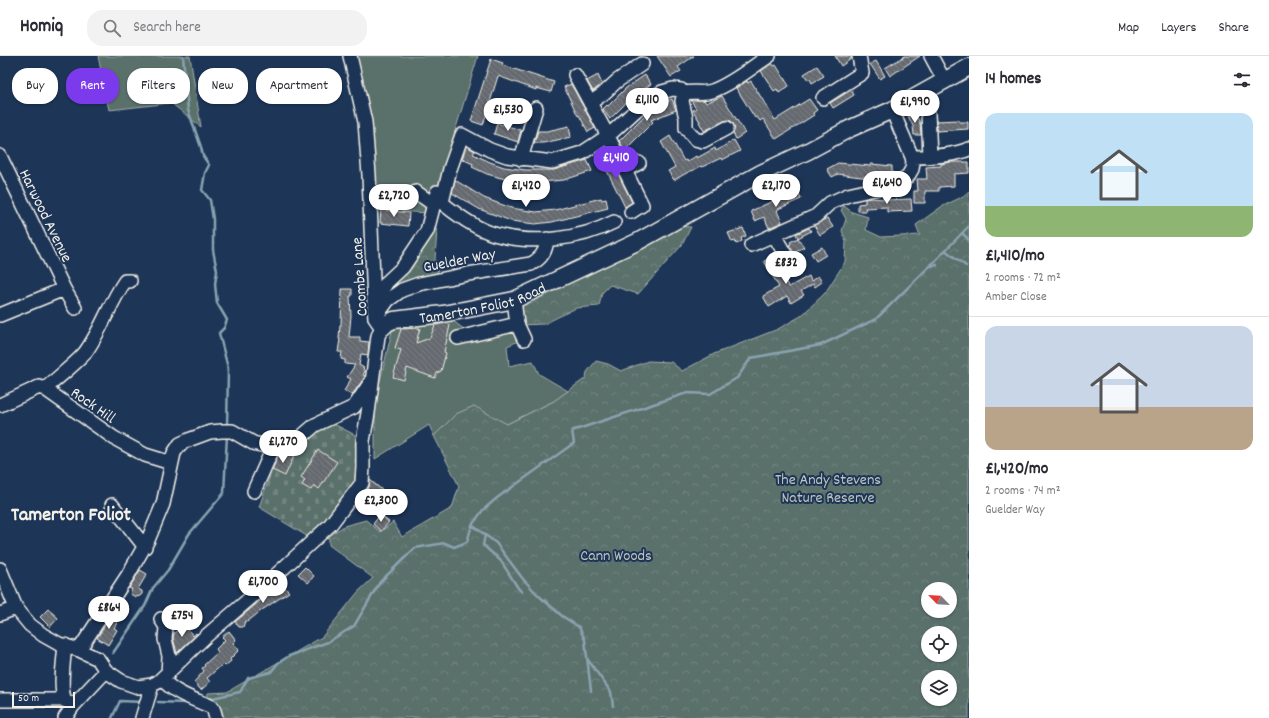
<!DOCTYPE html>
<meta charset="utf-8">
<style>
:root{--surface:#fff;--page:#f2f2f3;--text:#2b2b33;--muted:#7c7c81;--line:#e1e1e2;--accent:#7c3aed}
body{margin:0;font-family:Dekko,sans-serif;background:var(--page);color:var(--text);height:100vh;display:flex;flex-direction:column;font-size:15px;white-space:nowrap}
*{box-sizing:border-box;margin:0}
p{font-size:13px;color:var(--muted)}
.icon{flex:none;width:22px;height:22px;fill:none;stroke:currentColor;stroke-width:2;stroke-linecap:round;stroke-linejoin:round}
.map{position:relative;flex:1;overflow:hidden}
.panel{display:flex;flex-direction:column;background:var(--surface);width:300px}
.panel>*{flex:none}
.top-card{position:absolute;left:12px;top:12px;width:380px;height:36px;display:flex;gap:8px}
.needle{width:26px;rotate:295deg}
.tools{position:absolute;left:921px;top:526px;display:grid;gap:8px}
.tools a{display:grid;place-items:center;width:36px;height:36px;border-radius:50%;background:var(--surface);box-shadow:0 1px 3px #0004;font-size:20px}
.scale{position:absolute;left:12px;bottom:10px;width:63px;box-sizing:border-box;padding-left:4px;border:2px solid #f4f1e8;border-top:0;font-size:11px;line-height:14px;white-space:nowrap;color:#f4f1e8;-webkit-text-stroke:3px #1d3557;paint-order:stroke}
.price{position:absolute;translate:-50% -34px;padding:0 9px;border-radius:14px;background:#fff;color:#222;font-size:13px;line-height:26px;filter:drop-shadow(0 1px 2px #0008)}
.price::after{content:'';position:absolute;left:50%;top:24px;width:12px;height:9px;margin-left:-6px;background:inherit;clip-path:polygon(0 0,100% 0,50% 100%)}
.price.active{background:var(--accent);color:#fff}
ul{padding:0;list-style:none}
li{display:grid;align-content:center;gap:8px;height:212px;padding:0 16px}
li+li{border-top:1px solid var(--line)}
li span{display:grid;place-items:center;height:124px;border-radius:12px;color:#555}
li>.icon{margin-inline-start:auto}
span .icon{width:72px;height:72px;fill:#fffc;stroke-width:1}
li b{font-size:17px}
h2{display:flex;justify-content:space-between;align-items:center;height:48px;padding:0 16px;font-size:17px}
.pill{padding:0 14px;border-radius:16px;background:var(--surface);box-shadow:0 1px 3px #0004;font-size:14px;line-height:36px}
.pill.active{background:var(--accent);color:#fff}
header{display:flex;align-items:center;gap:24px;box-sizing:border-box;height:56px;padding:0 20px;background:var(--surface);border-bottom:1px solid var(--line)}
header strong{font-size:19px}
nav{display:flex;gap:22px;margin-inline-start:auto;font-size:14px}
.search{width:280px;height:36px;background:var(--page);display:flex;align-items:center;gap:10px;box-sizing:border-box;padding:0 14px;border-radius:16px;color:var(--muted);font-size:15px}
main{display:flex;flex:1;min-height:0}
.map>svg:first-child{display:block}
.green{fill:#5a6f6b;stroke:#a7b0aa}
.forest{fill:url(#forest-crowns);stroke:#a7b0aa;fill-rule:evenodd}
.cemetery{fill:url(#cemetery-stones);stroke:#a7b0aa}
.lines{fill:none;stroke-linecap:round;stroke-linejoin:round}
.stream{stroke:#8aa3b0;stroke-width:2.5}
.building{fill:url(#building-back-hatch);stroke:#f4f1e8}
.minor-casing{stroke:#f4f1e8;stroke-width:16}
.major-casing{stroke:#f4f1e8;stroke-width:19}
.minor{stroke:#1d3557;stroke-width:13}
.major{stroke:#1d3557;stroke-width:16}
.labels{text-anchor:middle;stroke-width:4;stroke-linejoin:round;paint-order:stroke}
.street-label{font-size:16px;fill:#f4f1e8;stroke:#1d3557}
.park-label{font-size:16px;fill:#bec4bc;stroke:#1d3557}
.district-label{font-size:20px;font-weight:bold;fill:#f4f1e8;stroke:#1d3557}
</style>
<header>
<strong>Homiq</strong>
<div class="search"><svg class="icon" aria-label="search" viewBox="0 0 24 24"><circle cx="10" cy="10" r="6"/><path d="M15 15l6 6"/></svg>Search here</div>
<nav><a>Map</a><a>Layers</a><a>Share</a></nav>
</header>
<main>
<div class="map">
<svg width="969" height="662" viewBox="0 0 969 662">
<defs>
<pattern id="forest-crowns" width="20" height="18" patternUnits="userSpaceOnUse"><rect width="20" height="18" fill="#5a6f6b"/><path d="M2 6a3 3 0 1 1 6 0M12 15a3 3 0 1 1 6 0" fill="none" stroke="#728480"/></pattern>
<pattern id="cemetery-stones" width="16" height="16" patternUnits="userSpaceOnUse"><rect width="16" height="16" fill="#5a6f6b"/><path d="M2 7V4a2 2 0 0 1 4 0v3zM10 15v-3a2 2 0 0 1 4 0v3z" fill="#728480"/></pattern>
<pattern id="building-back-hatch" width="6" height="6" patternUnits="userSpaceOnUse"><rect width="6" height="6" fill="#656a70"/><path d="M-1 5l2 2M0 0l6 6M5-1l2 2" fill="none" stroke="#7c8084"/></pattern>
</defs>
<rect width="100%" height="100%" fill="#1d3557"/>
<filter id="ink" filterUnits="userSpaceOnUse"><feTurbulence type="fractalNoise" baseFrequency=".025" numOctaves="2"/><feDisplacementMap in="SourceGraphic" scale="8" xChannelSelector="R" yChannelSelector="G"/><feConvolveMatrix kernelMatrix="1 2 1 2 8 2 1 2 1" color-interpolation-filters="sRGB"/></filter>
<g filter="url(#ink)">
<path class="green" d="M98,0h92l11,71 -30,-24 -62,7z
M355,0h123l-48,157 -56,-3 -4,-96z
M452,264l13,10 40,-10 16,20 -14,6 2,20 24,-5 6,13 29,17 -14,10 -47,23 -51,-10 -22,22 -5,-11 -54,34v-57l18,-75z"/>
<path class="forest" d="M969,135v527h-757l-5,-9 1,-16 19,-1 95,-55 36,-45 15,-14 -44,-33v-9l15,-10 22,-6 14,12 13,-10 9,15 50,-29 7,-22 -25,-50 22,-22 18,-8 33,18 47,-23 32,-23 1,-6 9,-11 12,3 13,7 27,-10 23,1 11,9 32,-17 64,-25 23,-13 24,-23 20,-31 1,-21 -4,-10 4,-12 -5,-9 3,-4 8,6 16,5 -2,13 15,7 39,-2 -4,-10 25,-18 21,-10zM928,533h22v22h-22zM928,577h22v22h-22zM928,621h22v22h-22z
M672,170l19,1 -9,18 -44,49 -28,-9 -8,8 -3,13 -23,2 -32,16 -24,1 -4,-24z
M437,173l-2,30 3,14 -41,16 -5,-6 36,-50z"/>
<path class="cemetery" d="M328,365l31,16c0,12 2,29 -1,40 -6,21 -33,47 -48,61l-51,-31 20,-57c24,-7 33,-10 49,-29z"/>
<g class="lines">
<path class="stream" d="M183,0l5,54 13,37 2,9 6,9 -4,8 -3,17 8,10 3,19v31l4,21 -2,13 2,19 10,17 -3,8 -5,5 9,35 -1,60
M962,177l7,7
M945,194l21,16
M930,210l7,-1
M472,469l24,18 27,36 15,16 24,21 17,11 6,13 6,51
M485,479l-2,10 18,16 17,27 4,4
M113,597l32,-47 8,-18 15,-18 21,-36 35,-41 3,-58
M588,604l23,32 2,14
M208,643l32,-7 8,-14 23,-6 7,-9 11,-7 39,-14 26,-16 26,-44 35,-34 30,-5 9,4 13,-5 5,-17 11,-15 14,-12 77,-55 -2,-12 115,-38 23,1 27,-16 14,-20 70,-13 55,-26 61,-60 32,-33
M158,646l27,1
M112,662l8,-17 22,1"/>
</g>
<path class="building" d="M657,0h37l-16,11 3,4 -10,6z
M835,0h16v3l-10,7z
M905,0h15l-30,20 -5,-8z
M491,3l12,4 -1,2 52,17 -3,10 -15,-4v2l-38,-14 -15,49 -12,-4z
M876,5l9,15 -5,3 -10,-15z
M772,7l2,3 2,-1 13,21 -10,7 -2,-4 -3,2 -13,-20z
M817,10l7,10 -12,7 -2,-4 -2,1 -4,-6z
M598,19l4,9 -9,7 -6,-10z
M645,19l6,9 -21,15 -20,20 -7,-10 4,-4 1,1 18,-18z
M747,25l1,2 3,-2 24,39 34,-21 8,11 -4,3 1,2 -38,24 -13,-20 -3,2 -3,-4 -2,1 -19,-30z
M571,28l24,44 -7,4 -9,-17 -1,1 -14,-29z
M851,34l3,5 -21,13 -3,-5z
M722,40l23,37 -9,6 -3,-6 2,-5 -4,-7 -3,-1 -4,1 -20,10 -5,-9h1l-7,-12 3,-1 -5,-9h13l2,3z
M672,43l4,11 -25,10 2,2 -28,28 -6,-9 34,-34z
M915,57l5,10 1,12h-7l-1,-9 -5,-10z
M959,64v2h9v7l-31,2 -1,-10z
M497,67l24,7 -3,12 -24,-8z
M569,70l2,11 -28,6h-9l4,-12h9z
M670,80l14,25 2,-1 1,2 9,-6 1,2 18,-10 1,3 18,-11 6,11 -18,9 -1,-2 -19,9 -1,-1 -9,5v-1l-18,10 -6,-9 7,-4 -14,-25z
M466,90l9,5 -2,3 17,8 14,5 22,3h28l33,-10 5,11 -28,9 -23,2h-14l-26,-4 -14,-4 -15,-7 1,-3 -11,-5z
M608,97l24,49 -7,5 -25,-50z
M950,106h19v11l-15,1v12l-15,1v4h-14v12h-11v-12h4l-1,-12h10l-1,-12 15,-1v-2z
M838,107l33,3v-2l21,2v9l-23,-2v5l-31,-4 -6,3 -5,-8z
M455,124l29,18 27,10 25,4 19,-2 46,-12 1,2 4,-1 2,9 -56,14 -17,2 -24,-3 -32,-12 -27,-16z
M797,132l4,11 -23,10v1l-1,1 5,11 -13,6 -5,-11 -9,4 -4,-10 33,-15 -1,-2z
M870,142l15,1v1l26,-1 1,12 -25,1v-5l-22,1 1,3h-8v-7l7,-1v-4z
M381,154l28,3 -1,13 -28,-3z
M827,162l6,9 -13,8 -6,-10z
M743,172l3,8 -5,2 1,3 -6,3 -1,-3 -3,1 -4,-9z
M809,172l2,3 -13,7 6,9 -10,6 -5,-8 2,-1 -1,-2 8,-4 -2,-4z
M822,191l4,8 -10,6 -5,-8z
M772,201l3,5 2,-2 4,6 -3,2 1,2 -1,1 11,16 20,-11 2,5 7,-5 4,6 -7,5 -2,-3 -12,7 3,4 -13,8 -4,-7 -18,11 -6,-11 16,-9 -15,-26z
M342,233h10v7h-2l1,20 -2,21h11v4l9,1 -1,13 -7,-1 -2,11 5,3 -1,1 2,2 -2,4 2,1v1l-13,18 -8,-4 7,-12 -4,-2 8,-12 -10,-1v-4l-4,-1 1,-7h-4l2,-13h-1l1,-14h1z
M446,267l4,2 -6,27 2,1 -5,18 -4,2 -2,5 -28,-10 -3,12 -11,-3 8,-27 -6,-2 6,-19 19,-1 -4,15 14,-5 5,-13z
M318,394l19,12 -18,27 -5,-4 -3,5 -9,-5 3,-5 -4,-3z
M290,398l4,2 -9,20 -13,-6 6,-14z
M370,424l17,14 -8,10 -14,-12 4,-5z
M380,459l9,7 -8,9 -8,-7z
M305,511l9,9 -6,7 -10,-9z
M140,514l7,4 -9,15 4,2v3l-2,2 -4,1 -6,-3 2,-5 -3,-1z
M281,527l8,9 -27,18 -15,12 -2,-1 -2,6h-4l-4,-5z
M48,553l10,9 -8,9 -10,-10z
M112,558l8,4 -6,10 3,2 -9,15 -11,-7z
M185,569l8,11 3,-3 1,1 -20,19 -4,-15 1,-5z
M229,575l7,9 -3,3 6,7 -9,9 1,2 -6,5 -2,-2 -16,14 3,4 -9,8 -7,-8 10,-11 -2,-3 3,-2 -1,-1 14,-13 -2,-3 9,-9 -3,-3z"/>
<g class="lines">
<defs>
<path id="minor" d="M931,0l14,26
M575,19l33,61 34,69 -11,7
M684,37l-2,8 4,17v10l9,11 8,2 24,-13
M823,42l39,-25 -3,-17
M590,47l13,-9 14,-13 25,-17
M928,57l2,43
M0,100l64,133 11,19
M912,101c19,0 40,-1 57,-8
M521,103l15,-51
M625,114l14,-7
M416,136l17,12
M614,166c-35,18 -82,23 -120,12 -17,-5 -34,-17 -48,-28l-4,-4 8,-33 12,-34 28,15 17,6 45,6 30,-9 26,-17 38,-35 16,-9 11,-3 8,1 3,3c10,-2 19,1 28,-2 20,-7 40,-24 57,-35
M774,179l19,33
M751,189l65,-29 14,-13 18,-8 48,-11 12,-8 4,-7 1,-7 -1,-5 -20,-47
M376,250l4,-13 7,-11 16,-15 24,-36 10,-39
M0,259l64,-26
M375,262l13,-18 14,-10 17,-6 49,-10 63,-10c11,-6 15,-13 16,-25
M517,268l7,15
M458,282l59,-14 -3,-24
M45,333c12,-11 28,-23 39,-35 17,-22 25,-50 41,-73h5
M0,349l39,-18 6,2 69,49 31,17 26,8
M254,435l19,-43
M112,449l33,42
M0,513l16,39 14,17 13,10 16,9 20,6 19,9 8,12 15,10 17,6 14,-2 6,-3 47,-45 57,-49 68,-63 32,-42 1,-16v-26l5,-28 10,-77 4,-8 -7,-10 -1,-13 -5,-130 -4,-53 -15,-66
M0,558l16,-6
M161,563l5,8 -1,12 4,17 -1,18
M65,589c-1,13 -6,44 0,55 2,2 6,4 8,6
M79,594l49,-75 20,-35 15,-36 11,-51 6,-9 11,-5 19,-7 12,-1h10l21,12 20,5 13,-1 14,-9 15,-13 39,-18 16,-24
M162,623c13,15 32,20 50,28l2,4 2,7
M0,644h65
M65,662l8,-12 33,-35
M142,662l10,-33"/>
<g id="major">
<path id="s1" d="M382,272l5,-5 7,-3 49,-6 71,-14 125,-59 122,-68 47,-22 41,-22 43,-19 77,-43"/>
</g>
</defs>
<use href="#minor" class="minor-casing"/>
<use href="#major" class="major-casing"/>
<use href="#minor" class="minor"/>
<use href="#major" class="major"/>
</g>
</g>
<g class="labels">
<g class="street-label">
<text transform="translate(47 159) rotate(64)" y="6">Harwood Avenue</text>
<text transform="translate(459 203) rotate(-11)" y="6">Guelder Way</text>
<text transform="translate(358 221) rotate(-94)" y="6">Coombe Lane</text>
<text dy="6" stroke="none"><textPath href="#s1" startOffset="105">Tamerton Foliot Road</textPath></text>
<text transform="translate(94 348) rotate(35)" y="6">Rock Hill</text>
</g>
<g class="park-label">
<text x="828" y="428">The Andy Stevens<tspan x="828" dy="18">Nature Reserve</tspan></text>
<text x="616" y="504">Cann Woods</text>
</g>
<g class="district-label">
<text x="71" y="464">Tamerton Foliot</text>
</g>
</g>
</svg>
<div class="tools">
<a><svg class="needle" viewBox="-14 -14 28 28"><path d="M0-13l5 13h-10z" fill="#e53935"/><path d="M0 13l5-13h-10z" fill="#7c7c81"/></svg></a>
<a><svg class="icon" aria-label="locate" viewBox="0 0 24 24"><circle cx="12" cy="12" r="6"/><path d="M12 2v4M12 18v4M2 12h4M18 12h4"/></svg></a>
<a><svg class="icon" aria-label="layers" viewBox="0 0 24 24"><path d="M12 4l9 5-9 5-9-5zM3 14l9 5 9-5"/></svg></a>
</div>
<div class="scale">50 m</div>
<b class="price" style="left:647px;top:66px">£1,110</b>
<b class="price" style="left:915px;top:68px">£1,990</b>
<b class="price" style="left:508px;top:76px">£1,530</b>
<b class="price active" style="left:616px;top:124px">£1,410</b>
<b class="price" style="left:887px;top:149px">£1,640</b>
<b class="price" style="left:526px;top:152px">£1,420</b>
<b class="price" style="left:776px;top:152px">£2,170</b>
<b class="price" style="left:394px;top:162px">£2,720</b>
<b class="price" style="left:786px;top:229px">£832</b>
<b class="price" style="left:283px;top:408px">£1,270</b>
<b class="price" style="left:381px;top:467px">£2,300</b>
<b class="price" style="left:263px;top:548px">£1,700</b>
<b class="price" style="left:109px;top:574px">£864</b>
<b class="price" style="left:182px;top:582px">£754</b>
<div class="top-card">
<a class="pill">Buy</a>
<a class="pill active">Rent</a>
<a class="pill">Filters</a>
<a class="pill">New</a>
<a class="pill">Apartment</a>
</div>
</div>
<section class="panel">
<h2>14 homes<svg class="icon" aria-label="filters" viewBox="0 0 24 24"><path d="M4 7h16M4 17h16"/><circle cx="9" cy="7" r="2"/><circle cx="15" cy="17" r="2"/></svg></h2>
<ul>
<li><span style="background:linear-gradient(#bfe0f5 75%,#8fb573 0)"><svg class="icon" aria-label="home" viewBox="0 0 24 24"><path d="M3 11l9-7 9 7M6 9v11h12V9"/></svg></span><div><b>£1,410/mo</b><p>2 rooms · 72 m²</p><p>Amber Close</p></div></li>
<li><span style="background:linear-gradient(#c9d6e8 65%,#b9a48a 0)"><svg class="icon" aria-label="home" viewBox="0 0 24 24"><path d="M3 11l9-7 9 7M6 9v11h12V9"/></svg></span><div><b>£1,420/mo</b><p>2 rooms · 74 m²</p><p>Guelder Way</p></div></li>
</ul>
</section>
</main>
